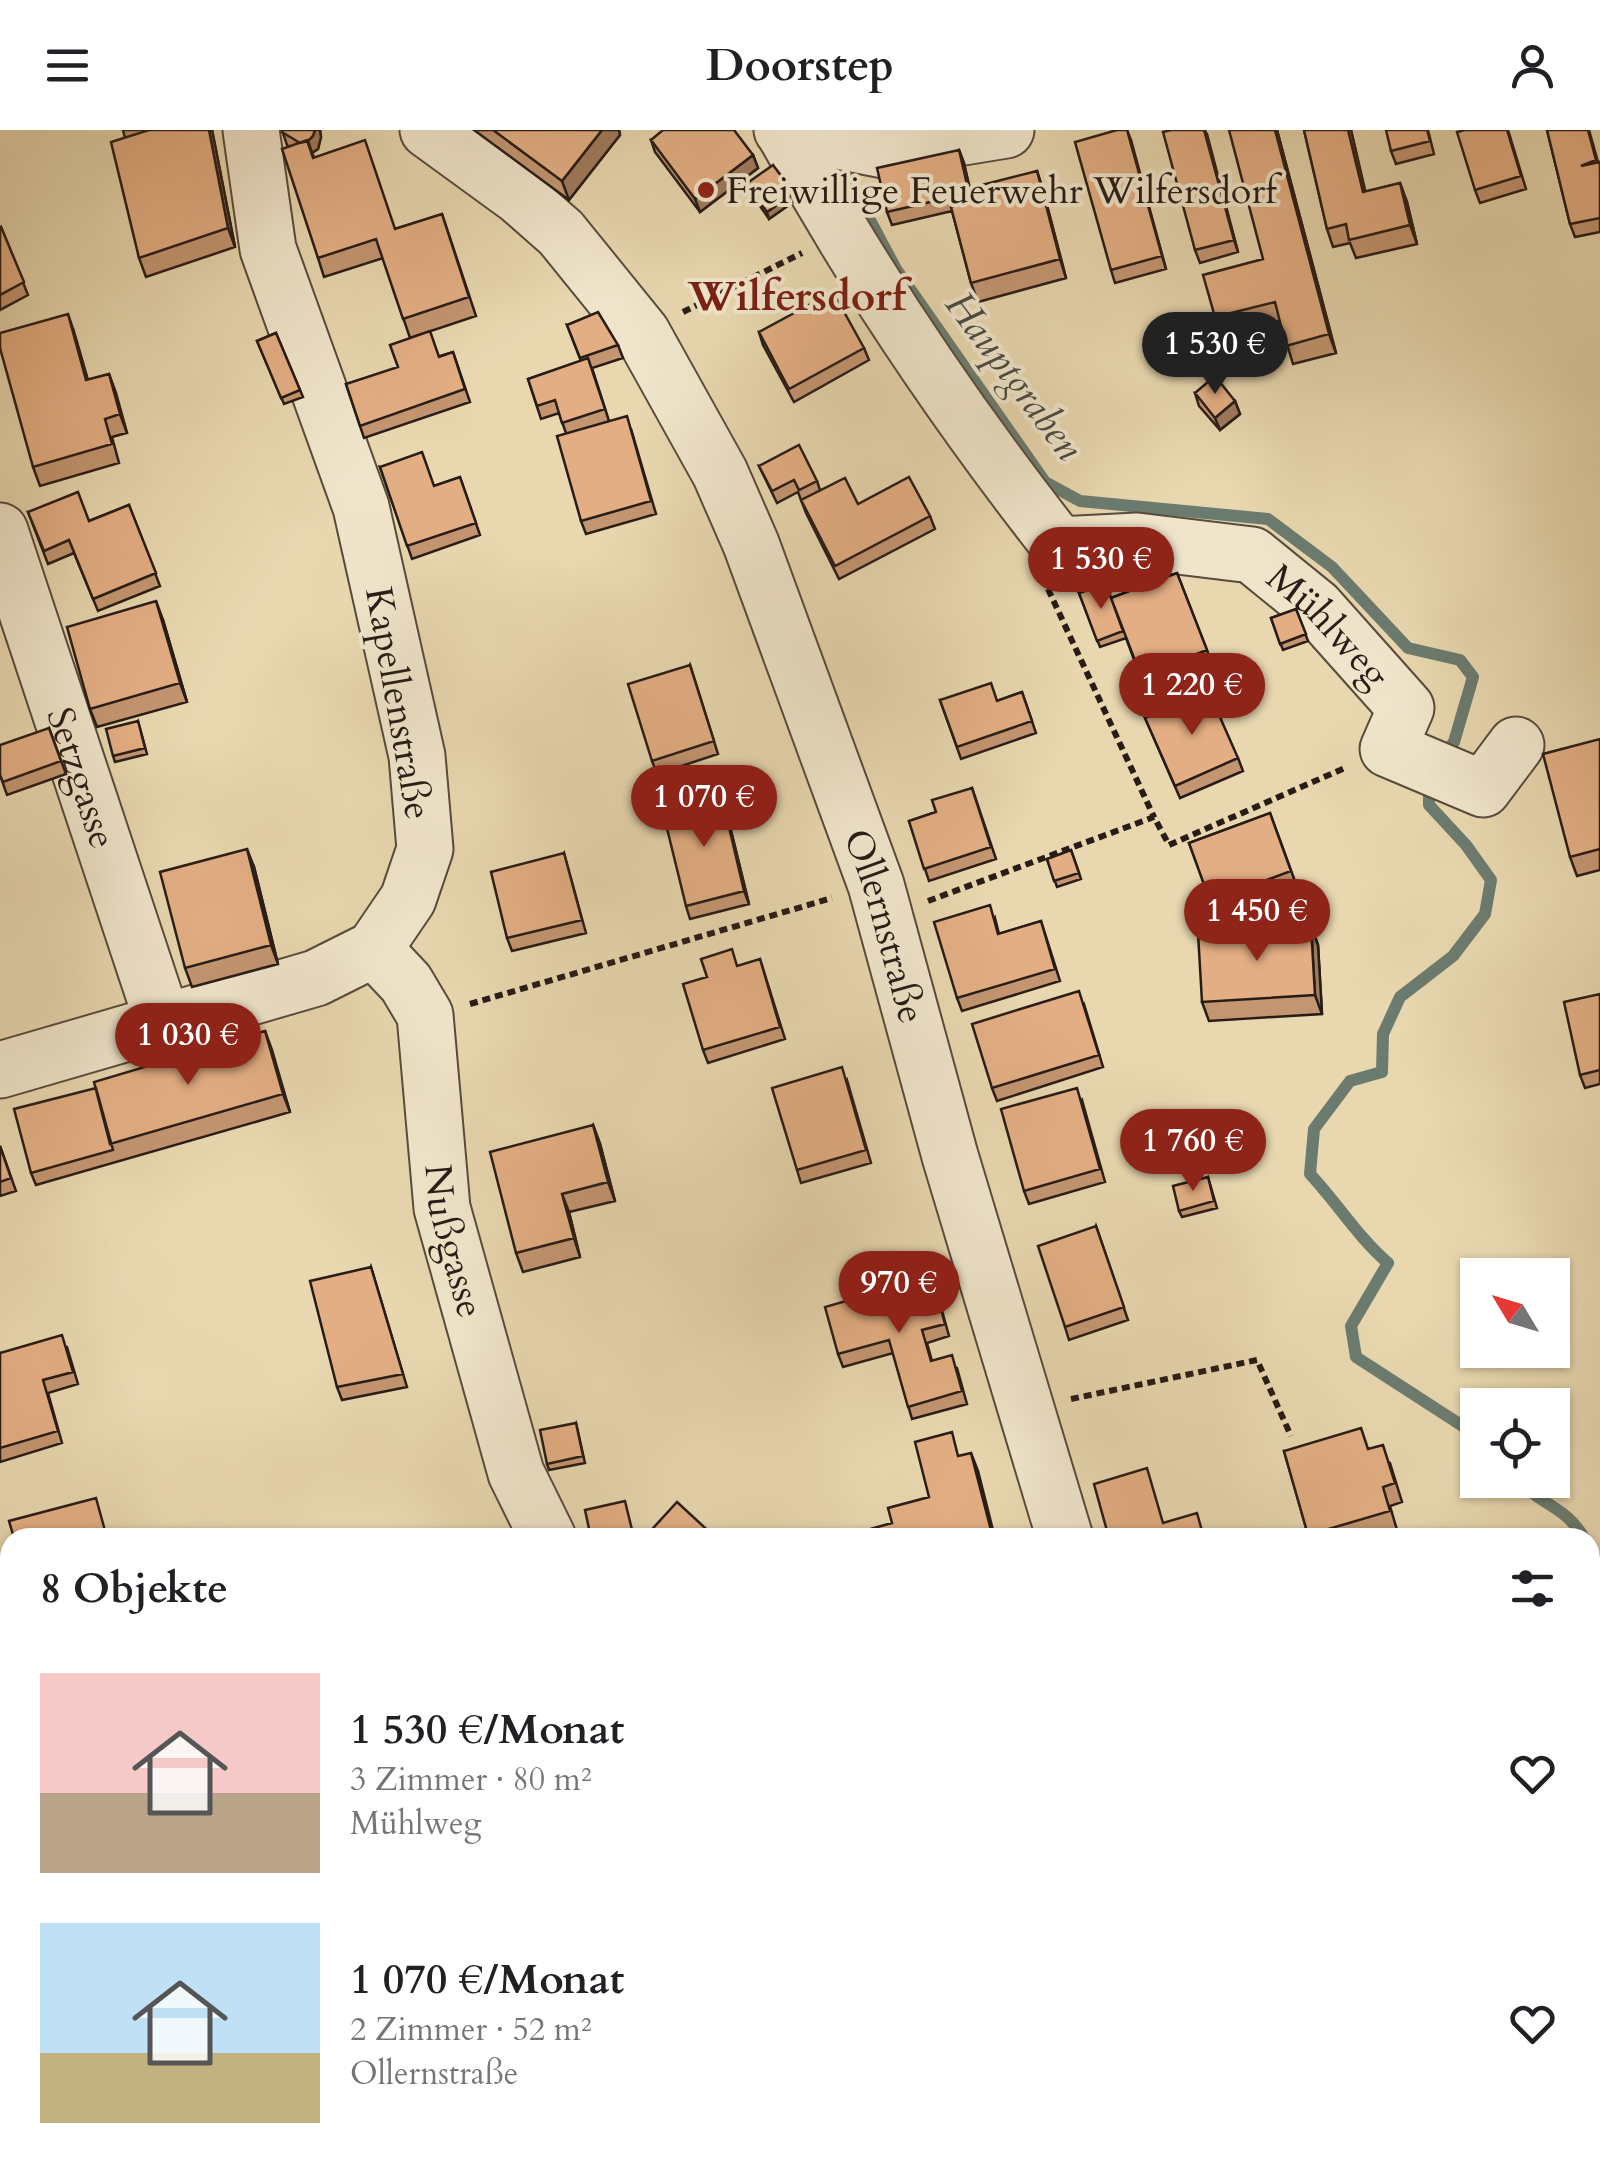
<!DOCTYPE html>
<html lang="de">
<meta charset="utf-8">
<style>
:root{--surface:#fff;--page:#f2f2f2;--text:#202124;--muted:#757577;--accent:#8f2418}
body{margin:0;font-family:Cardo,serif;background:var(--page);color:var(--text);height:100vh;display:flex;flex-direction:column;font-size:38px;white-space:nowrap}
*{box-sizing:border-box;margin:0}
p{font-size:32px;color:var(--muted)}
.icon{flex:none;width:55px;height:55px;fill:none;stroke:currentColor;stroke-width:2;stroke-linecap:round;stroke-linejoin:round}
.map{position:relative;flex:1;overflow:hidden}
.side{position:absolute;left:0px;top:1398px;width:1600px;height:642px;display:flex;flex-direction:column;background:var(--surface);border-radius:30px 30px 0 0;box-shadow:0 2px 8px #0004}
.side>*{flex:none}
.needle{width:65px;rotate:308deg}
.controls{position:absolute;left:1460px;top:1128px;display:grid;gap:20px}
.controls a{display:grid;place-items:center;width:110px;height:110px;border-radius:0px;background:var(--surface);box-shadow:0 2px 8px #0004;font-size:50px}
.price{position:absolute;translate:-50% -85px;padding:0 22px;border-radius:35px;background:var(--accent);color:#fff;font-size:32px;line-height:65px;filter:drop-shadow(0 2px 5px #0008)}
.price::after{content:'';position:absolute;left:50%;top:60px;width:30px;height:22px;margin-left:-15px;background:inherit;clip-path:polygon(0 0,100% 0,50% 100%)}
.price.active{background:#222;color:#fff}
ul{padding:0;list-style:none}
li{display:flex;align-items:center;gap:30px;height:250px;padding:0 40px}
li span{display:grid;place-items:center;flex:none;width:280px;height:200px;border-radius:0px;color:#555}
li>.icon{margin-inline-start:auto}
span .icon{width:120px;height:120px;fill:#fffc;stroke-width:1}
li b{font-size:42px}
h2{display:flex;justify-content:space-between;align-items:center;height:120px;padding:0 40px;font-size:42px}
header{display:flex;justify-content:space-between;align-items:center;height:130px;padding:0 40px;background:var(--surface);font-size:45px;font-weight:700}
.map>svg:first-child{display:block}
.water{fill:#97baaa;stroke:#6b7b6f;stroke-width:2.5}
.lines{fill:none;stroke-linecap:round;stroke-linejoin:round}
.stream{stroke:#6b7b6f;stroke-width:12}
.minor-casing{stroke:#584b3c;stroke-width:59}
.path{stroke:#281c16;stroke-width:6;stroke-dasharray:8 5;stroke-linecap:butt}
.minor{stroke:#f0e5cb;stroke-width:55}
.wall{fill:#c39671;stroke:#281c16;stroke-width:2.5}
.shaded-wall{fill:#9f7a5c;stroke:#281c16;stroke-width:2.5}
.building{fill:#e3ae83;stroke:#281c16;stroke-width:2.5}
.poi-dot{fill:#8f2418;stroke:#f0e5cb;stroke-width:4}
.labels{text-anchor:middle;stroke-width:8;stroke-linejoin:round;paint-order:stroke}
.poi-label{font-size:38px;fill:#281c16;stroke:#f0e5cb;text-anchor:start}
.street-label{font-size:38px;fill:#281c16;stroke:#f0e5cb}
.water-label{font-size:40px;font-style:italic;fill:#494b42;stroke:#f0e5cb}
.quarter-label{font-size:42px;font-weight:bold;fill:#7a1f14;stroke:#f0e5cb}
</style>
<header><svg class="icon" aria-label="menu" viewBox="0 0 24 24"><path d="M4 6h16M4 12h16M4 18h16"/></svg>Doorstep<svg class="icon" aria-label="person" viewBox="0 0 24 24"><circle cx="12" cy="8" r="4"/><path d="M4 21q1-7 8-7t8 7"/></svg></header>
<div class="map">
<svg width="1600" height="2039" viewBox="0 0 1600 2039">
<rect width="100%" height="100%" fill="#e8d7af"/>
<filter id="stains"><feTurbulence type="fractalNoise" baseFrequency=".002" numOctaves="4"/><feColorMatrix values="0 0 0 0 .2 0 0 0 0 .09 0 0 0 0 .02 0 0 0 .5 -.17"/></filter>
<radialGradient id="worn" r=".72"><stop offset=".6" stop-color="#630" stop-opacity="0"/><stop offset="1" stop-color="#630" stop-opacity=".3"/></radialGradient>
<path class="water" d="M1590,1987l10,5v47h-40l-10,-9h40z"/>
<g class="lines">
<path class="stream" d="M837,28l59,111 149,213 35,19 188,18 64,48 76,81 52,12 13,17 -19,65 -14,17
M1429,651v24l37,40 25,35 -6,34 -32,42 -53,41 -17,37 -1,38 -32,9 -36,48 -4,45c28,30 47,62 78,89l-37,63 5,31 122,79
M1522,1350c13,24 43,24 62,58
M1590,1419l10,16
M1590,1629l10,-3
M1438,2030l6,9"/>
<defs>
<g id="minor">
<path id="s1" d="M428,0l92,67 41,36 81,100 78,140 31,71 125,341 74,271 115,382"/>
<path d="M782,0l102,20 122,-20"/>
<path id="s2" d="M784,2c80,146 172,282 275,413l78,-4 115,14 64,52 90,101 -18,41 95,40 33,-44"/>
<path id="s3" d="M0,401l164,494"/>
<path id="s4" d="M374,819l32,34 19,32 17,193 74,265 32,65"/>
<path d="M0,940l316,-92 58,-29 34,-50 17,-50 -8,-93 -56,-249 -93,-258 -17,-119"/>
<path d="M0,1548l10,40"/>
<path d="M902,2030l1,9"/>
<path d="M1236,2030l2,9"/>
</g>
</defs>
<use href="#minor" class="minor-casing"/>
<path class="path" d="M683,182l119,-59
M1048,459l106,228
M928,771l226,-84 15,28 178,-78
M470,874l362,-106
M1071,1269l186,-39 34,76"/>
<use href="#minor" class="minor"/>
</g>
<path class="wall" d="M123,0h89l23,117 -89,30 -7,-19 -14,-120z
M282,0h38l1,7 -3,12 -6,4 2,4 81,72 47,-15 34,102 -66,22 -27,-80 -59,19 -6,-19 -29,-112 -2,-1z
M474,0h145l1,5 -51,65z
M1127,0l39,139 -51,14 -4,-13z
M1171,0h34l33,122 -38,11 -5,-13z
M1277,0l59,223 -43,11 -13,-43 -58,15 -7,-19 48,-58z
M1304,0h47l14,62 35,-9 7,19 10,42 -61,14 -6,-15 -17,4 -6,-18z
M1428,0l6,24 -38,10 -5,-13z
M1508,0l18,59 -46,14 -5,-13z
M1547,0h42l9,32h2v70l-25,5 -5,-13z
M651,10l102,15 5,13 -58,44 -45,-60z
M959,20l5,13 8,38 65,-30 6,19 23,88 -88,24 -7,-19 -19,-72 -60,14 -5,-13z
M746,54l50,16 -27,19 -20,-29z
M1,97l27,68 -28,15v-82z
M567,195l51,20 5,13 -31,10 17,53 22,8 25,85 -70,20 -5,-13 -15,-88 -7,-20 -18,6 -13,-40 53,-18z
M74,202l14,48 21,-6 18,59 -15,4 7,26 -79,23 -7,-19z
M759,202l105,16 5,12 -75,42 -31,-57z
M276,203l27,64 -19,7 -27,-63z
M453,222l17,50 -106,36 -18,-54z
M1195,263l40,8 5,13 -20,16 -21,-24z
M759,336l58,15 3,9 38,14 72,12 5,13 -96,50 -33,-66 -8,-21 -21,11z
M380,337l54,19 26,-9 20,58 -68,24z
M129,375l31,81 -62,25 -24,-58 -26,11 -20,-52 61,9z
M1177,443l35,90 -67,26 -19,-51 -26,9 -21,-54 32,5z
M1296,479l12,32 -25,9 -12,-32z
M163,490l24,82 -90,25 -7,-18z
M690,535l28,89 -61,20 -5,-13z
M1022,562l14,41 -75,26 -21,-59 57,1z
M1145,588l93,40 5,13 -63,27z
M138,591l9,33 -32,8 -2,-6z
M49,598l17,46 -59,21 -7,-20z
M1600,609v131l-23,6 -7,-19z
M972,658l24,71 -67,22 -20,-60 27,-9z
M721,663l4,13 24,98 -59,15 -4,-13z
M1270,683l26,71 -81,29 -26,-70z
M1071,720l10,29 -24,8 -10,-28z
M564,723l22,80 -74,18 -5,-13z
M254,737l24,97 -86,23 -7,-19z
M995,788l4,16 42,-13 19,60 -98,30 -5,-13z
M1311,796l7,19 4,69 -113,7 -7,-19z
M760,829l25,80 -77,24 -5,-13 4,-73z
M1600,864v90l-15,4 -5,-13z
M1084,874l19,63 -106,34 -5,-13z
M265,901l25,81 -254,73 -5,-12 65,-85z
M847,950l24,83 -70,20 -4,-13z
M1082,970l23,82 -76,22 -5,-13z
M593,995l7,19 15,57 -46,11 11,45 -57,15 -7,-19z
M0,1016l16,45 -16,5z
M1208,1047l9,31 -35,9 -3,-6z
M1096,1096l32,94 -59,20 -4,-13z
M371,1137l36,120 -65,13 -5,-13z
M936,1159l13,47 -22,7 5,18 25,7 10,36 -55,15 -19,-66 -50,14 -5,-13z
M67,1217l11,37 -30,9 14,50 -62,19v-109z
M576,1293l9,40 -36,7 -2,-6z
M1368,1319l22,14 12,39 -12,4 7,24 -26,8h-62l-25,-87z
M1590,1834l10,6v84l-10,4z"/>
<path class="shaded-wall" d="M209,0h3l23,117 -7,-19z
M315,0h5l1,7 -3,12 -6,4 8,23 -12,-35z
M602,0h17l1,5 -51,65 -7,-19z
M1127,0l4,10 35,129 -4,-13z
M1204,0l3,4 31,118 -4,-12z
M1275,0h2l59,223 -7,-19z
M1348,0h3l19,81 -7,-19z
M959,20l5,13 10,43 -5,-13z
M753,25l5,13 -58,44 -5,-13z
M1037,41l6,19 23,88 -6,-19z
M1400,53l7,19 10,42 -7,-19z
M794,63l2,7 -27,19 -2,-7z
M68,184l6,18 19,67 -7,-19z
M109,244l7,19 11,40 -7,-19z
M1235,271l5,13 -20,16 -5,-12z
M156,471l7,19 24,82 -7,-19z
M721,663l4,13 24,98 -5,-13z
M247,719l7,18 24,97 -7,-19z
M1311,796l7,19 4,69 -7,-19z
M265,901l7,19 18,62 -7,-18z
M593,995l7,19 15,57 -7,-19z
M562,1064l7,18 11,45 -6,-19z
M971,1323l7,18 17,67h-2z"/>
<path class="building" d="M149,0h60l19,98 -89,30 -28,-116z
M282,0h33l-2,6 -5,5 -8,2 -18,-11z
M493,0h109l-40,51z
M663,0h71l19,25 -58,44 -44,-59z
M1117,0h10l35,126 -51,14 -36,-128z
M1171,0h33l30,110 -39,10 -32,-118z
M1229,0h46l54,204 -43,12 -11,-44 -60,15 -12,-42 60,-16z
M1304,0h44l15,62 37,-9 10,42 -61,15 -3,-16 -19,5z
M1386,0h41l3,11 -39,10z
M1465,0h42l14,46 -46,14 -18,-58z
M1547,0h41l8,30 -15,6 19,-4v56l-30,6z
M307,10l6,18 52,-18 30,89 47,-15 27,83 -66,22 -27,-80 -58,19 -36,-109z
M959,20l10,43 -82,19 -10,-44z
M773,35l21,28 -27,19 -21,-28z
M1037,41l23,88 -89,24 -20,-76 26,-8 -3,-12z
M1,97l23,55 -24,13v-67z
M833,162l31,56 -75,41 -30,-57z
M598,182l20,33 -38,13 -13,-33z
M68,184l18,66 23,-6 11,40 -15,5 7,25 -79,23 -33,-119v-15z
M430,201l9,26 14,-5 12,37 -105,37 -14,-42 52,-17 -8,-22z
M276,203l24,57 -19,8 -24,-57z
M588,228l17,51 -43,14 -7,-23 -18,6 -9,-27z
M1215,246l20,25 -20,17 -20,-25z
M627,286l24,85 -70,20 -24,-85z
M799,315l18,36 -18,9 -5,-10 -22,11 -13,-25z
M422,322l12,34 26,-9 16,46 -69,23 -27,-79z
M909,347l21,39 -95,50 -34,-66 44,-22 13,26z
M78,362l11,29 40,-16 27,68 -63,26 -24,-59 -25,11 -16,-39z
M1177,443l30,77 -66,26 -30,-78z
M1106,454l17,47 -26,10 -18,-48z
M156,471l24,82 -90,26 -23,-82z
M1296,479l10,25 -26,10 -9,-26z
M690,535l24,76 -62,20 -24,-77z
M991,553l6,18 25,-9 10,29 -75,26 -17,-47z
M1208,560l30,68 -63,28 -30,-68z
M138,591l7,27 -32,8 -7,-27z
M49,598l12,33 -58,21 -3,-7v-30z
M1600,609v110l-30,8 -27,-103z
M972,658l19,59 -67,22 -15,-48 27,-9 -4,-12z
M721,663l23,98 -58,15 -23,-94z
M1270,683l21,58 -81,30 -21,-58z
M247,719l24,96 -86,23 -25,-96z
M1071,720l8,23 -25,8 -7,-22z
M564,723l18,67 -75,18 -16,-66z
M990,775l8,29 43,-13 14,48 -98,29 -23,-76z
M1311,796l4,69 -113,7 -4,-69z
M732,819l5,17 23,-7 20,68 -77,23 -20,-66 24,-7 -6,-18z
M1079,861l20,64 -107,33 -20,-64z
M1600,864v76l-20,5 -16,-73z
M265,901l18,63 -173,50 -16,-62z
M842,937l24,83 -69,20 -25,-82z
M96,958l17,62 -82,23 -17,-64z
M1077,958l23,81 -76,22 -23,-82z
M593,995l15,57 -46,12 12,44 -58,15 -26,-101z
M0,1016l11,32 -11,4z
M1208,1047l6,24 -35,10 -6,-25z
M1096,1096l28,81 -59,20 -27,-81z
M371,1137l32,107 -66,13 -27,-106z
M932,1146l13,48 -23,6 9,31 21,-6 10,36 -54,16 -19,-67 -51,14 -13,-47z
M62,1205l11,37 -30,8 15,51 -58,17v-95z
M576,1293l7,33 -36,8 -7,-34z
M1361,1298l7,21 15,-4 12,38 -12,4 7,24 -82,24 -24,-84z
M952,1302l6,24 13,-3 22,85h-132l-2,-6 33,-9 -4,-15 41,-11 -14,-55z
M1147,1338l16,55 34,-10 7,25h-95l-15,-54z
M96,1368l11,40h-93l-5,-17z
M625,1371l9,37h-43l-6,-28z
M677,1372l39,36h-72z
M1590,1834l10,6v66l-5,-2 -5,2z
M1133,2030h43l2,9h-72v-1z
M1277,2030h88l4,9h-88z"/>
<circle class="poi-dot" cx="706" cy="60" r="10"/>
<g class="labels">
<g class="poi-label">
<text x="726" y="73">Freiwillige Feuerwehr Wilfersdorf</text>
</g>
<g class="street-label">
<text dy="13" stroke="none"><textPath href="#s2" startOffset="795">Mühlweg</textPath></text>
<text transform="translate(399 573) rotate(80)" y="13">Kapellenstraße</text>
<text dy="13" stroke="none"><textPath href="#s3" startOffset="260">Setzgasse</textPath></text>
<text dy="13" stroke="none"><textPath href="#s1" startOffset="940">Ollernstraße</textPath></text>
<text dy="13" stroke="none"><textPath href="#s4" startOffset="312">Nußgasse</textPath></text>
</g>
<g class="water-label">
<text transform="translate(1015 245) rotate(53)" y="14">Hauptgraben</text>
</g>
<g class="quarter-label">
<text x="797" y="180">Wilfersdorf</text>
</g>
</g>
<rect width="100%" height="100%" filter="url(#stains)"/>
<rect width="100%" height="100%" fill="url(#worn)"/>
</svg>
<div class="controls">
<a><svg class="needle" viewBox="-14 -14 28 28"><path d="M0-13l5 13h-10z" fill="#e53935"/><path d="M0 13l5-13h-10z" fill="#757577"/></svg></a>
<a><svg class="icon" aria-label="locate" viewBox="0 0 24 24"><circle cx="12" cy="12" r="6"/><path d="M12 2v4M12 18v4M2 12h4M18 12h4"/></svg></a>
</div>
<b class="price active" style="left:1215px;top:267px">1 530 €</b>
<b class="price" style="left:1101px;top:482px">1 530 €</b>
<b class="price" style="left:1192px;top:608px">1 220 €</b>
<b class="price" style="left:704px;top:720px">1 070 €</b>
<b class="price" style="left:1257px;top:834px">1 450 €</b>
<b class="price" style="left:188px;top:958px">1 030 €</b>
<b class="price" style="left:1193px;top:1064px">1 760 €</b>
<b class="price" style="left:899px;top:1206px">970 €</b>
<section class="side">
<h2>8 Objekte<svg class="icon" aria-label="filters" viewBox="0 0 24 24"><path d="M4 7h16M4 17h16"/><circle cx="9" cy="7" r="2"/><circle cx="15" cy="17" r="2"/></svg></h2>
<ul>
<li><span style="background:linear-gradient(#f6c9c9 60%,#b9a48a 0)"><svg class="icon" aria-label="home" viewBox="0 0 24 24"><path d="M3 11l9-7 9 7M6 9v11h12V9"/></svg></span><div><b>1 530 €/Monat</b><p>3 Zimmer · 80 m²</p><p>Mühlweg</p></div><svg class="icon" aria-label="heart" viewBox="0 0 24 24"><path d="M12 20l-8-8c-3-5 5-10 8-4 3-6 11-1 8 4z"/></svg></li>
<li><span style="background:linear-gradient(#bfe0f5 65%,#c2b280 0)"><svg class="icon" aria-label="home" viewBox="0 0 24 24"><path d="M3 11l9-7 9 7M6 9v11h12V9"/></svg></span><div><b>1 070 €/Monat</b><p>2 Zimmer · 52 m²</p><p>Ollernstraße</p></div><svg class="icon" aria-label="heart" viewBox="0 0 24 24"><path d="M12 20l-8-8c-3-5 5-10 8-4 3-6 11-1 8 4z"/></svg></li>
</ul>
</section>
</div>
